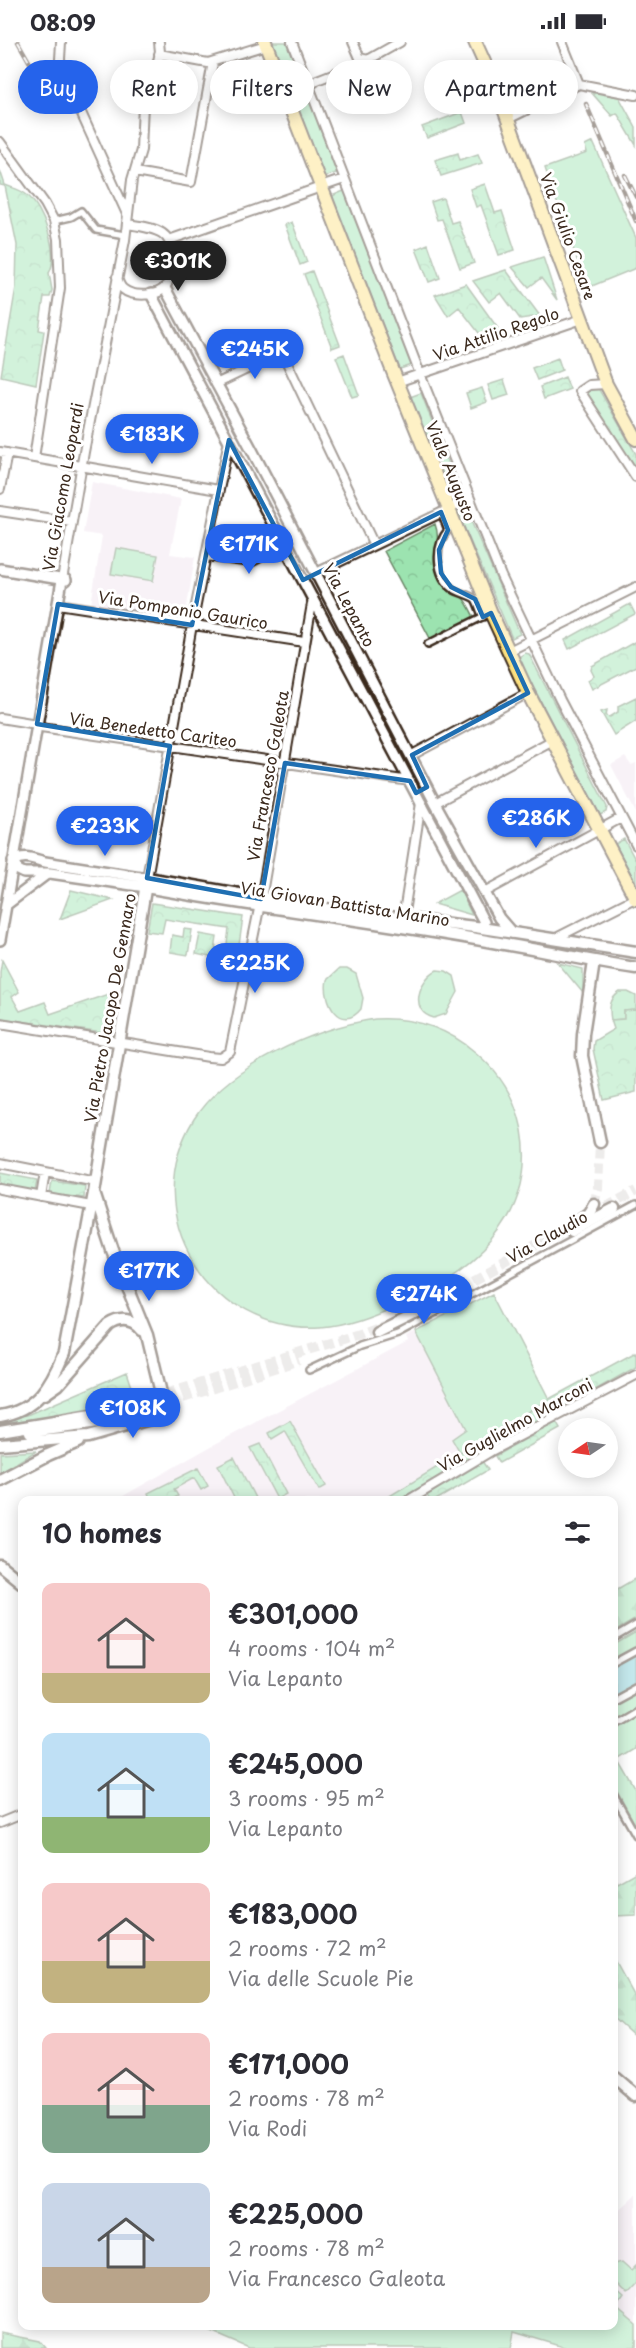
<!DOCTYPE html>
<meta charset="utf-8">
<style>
:root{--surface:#fff;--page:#f2f2f3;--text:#2b2b33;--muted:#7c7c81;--accent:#2563eb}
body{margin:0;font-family:"Playpen Sans",sans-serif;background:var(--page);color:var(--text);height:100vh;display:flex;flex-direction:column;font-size:22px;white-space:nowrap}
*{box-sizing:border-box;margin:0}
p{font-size:20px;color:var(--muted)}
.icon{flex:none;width:33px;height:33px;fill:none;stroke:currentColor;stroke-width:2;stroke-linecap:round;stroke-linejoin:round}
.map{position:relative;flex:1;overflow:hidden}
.panel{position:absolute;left:18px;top:1454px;width:600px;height:834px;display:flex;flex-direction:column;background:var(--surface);border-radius:12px;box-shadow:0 3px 15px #0003}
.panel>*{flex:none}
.top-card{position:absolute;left:18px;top:18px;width:600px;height:54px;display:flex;gap:12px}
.needle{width:39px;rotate:257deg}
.controls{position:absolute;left:558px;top:1376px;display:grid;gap:12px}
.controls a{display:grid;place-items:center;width:60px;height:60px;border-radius:50%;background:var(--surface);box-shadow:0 3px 15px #0003;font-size:30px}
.price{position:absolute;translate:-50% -51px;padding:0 14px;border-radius:21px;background:var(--accent);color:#fff;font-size:20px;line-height:39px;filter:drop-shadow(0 2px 3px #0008)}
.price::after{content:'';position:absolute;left:50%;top:36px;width:18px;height:14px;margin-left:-9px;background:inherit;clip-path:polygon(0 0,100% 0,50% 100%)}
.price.active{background:#222;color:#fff}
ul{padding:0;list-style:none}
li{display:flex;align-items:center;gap:18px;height:150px;padding:0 24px}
li span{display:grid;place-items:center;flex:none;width:168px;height:120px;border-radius:12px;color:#555}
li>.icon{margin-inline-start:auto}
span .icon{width:72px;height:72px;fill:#fffc;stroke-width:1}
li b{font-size:26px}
h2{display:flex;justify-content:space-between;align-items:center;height:72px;padding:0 24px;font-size:26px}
.chip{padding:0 21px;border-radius:27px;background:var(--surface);box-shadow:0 3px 15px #0003;font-size:21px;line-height:54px}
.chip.active{background:var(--accent);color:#fff}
.status{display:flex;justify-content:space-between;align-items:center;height:42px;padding:0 30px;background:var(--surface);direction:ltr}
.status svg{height:16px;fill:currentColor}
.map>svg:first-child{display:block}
.built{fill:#f0e3ee}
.grass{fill:#9ce3b0;stroke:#6c8667;stroke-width:1.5}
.forest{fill:url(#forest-firs);stroke:#6c8667;stroke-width:1.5}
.park{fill:url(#park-crowns);stroke:#6c8667;stroke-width:1.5}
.water{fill:#7ccdd4;stroke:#628c8b;stroke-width:1.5}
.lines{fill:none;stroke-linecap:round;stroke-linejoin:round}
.secondary-tunnel{stroke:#d8d4d2;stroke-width:10;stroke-dasharray:10 5;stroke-linecap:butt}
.pedestrian-casing{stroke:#3b2a1e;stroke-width:10}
.minor-casing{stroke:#3b2a1e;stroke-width:12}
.tertiary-casing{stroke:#3b2a1e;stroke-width:14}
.secondary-casing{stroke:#3b2a1e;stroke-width:15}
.primary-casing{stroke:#3b2a1e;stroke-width:16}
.pedestrian{stroke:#fff;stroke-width:5}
.minor{stroke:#fff;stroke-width:8}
.tertiary{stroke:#fff;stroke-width:9}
.secondary{stroke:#fff;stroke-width:10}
.primary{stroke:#fce080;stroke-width:12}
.rail-casing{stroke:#3b2a1e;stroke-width:4.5}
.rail{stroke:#fff;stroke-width:2;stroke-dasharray:7;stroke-linecap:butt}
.marked{fill:none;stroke:#1f6fb2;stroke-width:4.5;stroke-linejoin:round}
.labels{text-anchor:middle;stroke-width:6;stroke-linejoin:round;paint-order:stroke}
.street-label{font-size:16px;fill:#3b2a1e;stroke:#fff}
</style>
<div class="status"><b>08:09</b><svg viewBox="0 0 49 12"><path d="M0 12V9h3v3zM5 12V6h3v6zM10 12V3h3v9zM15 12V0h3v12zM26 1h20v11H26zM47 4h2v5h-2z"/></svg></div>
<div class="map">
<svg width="636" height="2306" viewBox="0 0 636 2306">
<defs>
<pattern id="forest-firs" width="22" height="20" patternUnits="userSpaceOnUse" patternTransform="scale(1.5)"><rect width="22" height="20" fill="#9ce3b0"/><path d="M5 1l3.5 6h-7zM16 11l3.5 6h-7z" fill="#87c397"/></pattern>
<pattern id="park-crowns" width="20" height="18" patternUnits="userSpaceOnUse" patternTransform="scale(1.5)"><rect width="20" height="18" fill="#9ce3b0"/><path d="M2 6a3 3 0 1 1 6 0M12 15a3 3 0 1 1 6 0" fill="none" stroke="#87c397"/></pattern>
</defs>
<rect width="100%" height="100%" fill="#fff"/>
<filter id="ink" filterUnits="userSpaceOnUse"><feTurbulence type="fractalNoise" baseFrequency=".0167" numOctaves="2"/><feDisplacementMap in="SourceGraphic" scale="12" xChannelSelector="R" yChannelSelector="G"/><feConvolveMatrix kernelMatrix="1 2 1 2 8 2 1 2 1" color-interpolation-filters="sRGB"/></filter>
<g filter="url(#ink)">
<path class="built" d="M92,440l89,17 -11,55 25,3 -9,55h-2l-1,6 -92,-14 11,-68 -19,-3z
M625,715l6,8 5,-2v50l-25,-48z
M416,1290l51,97 -15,10 8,14 -77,47h-267l99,-56 193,-102 -2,-5z
M636,2152v137l-22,-19v-98z"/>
<path class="grass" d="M271,0h15l53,130 -15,5z
M591,50l28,5 17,31v17l-19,-32 -5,3z
M593,100l43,96v30l-49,20 -42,-120 42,-15 -2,-7z
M346,148l66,175 -12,4 -68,-173z
M543,215l14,43 -16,-22 -12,9 -17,-20z
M421,351l40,103 -10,4 -41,-103z
M464,463l56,129 -8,4 -54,-125 -1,-5z
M116,506l42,7 -5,26 -42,-7z
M525,611l4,1 78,153 -1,5 -6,3 -74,-142 -7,-16z
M624,797l12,22v22l-21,-39z
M460,848l12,25 -38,-11z
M558,921l25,6v24z
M339,927h8l9,5 7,24 -2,11c-20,25 -39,-9 -34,-29z
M437,928l9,1 8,5 4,16 -12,22 -12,4c-26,-6 -15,-39 3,-48z
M620,950h8l8,4v14l-12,1v8l-13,1c-2,-12 -2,-21 9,-28z
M375,977c37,-2 72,9 100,33 24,20 41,47 47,78 16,90 -53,145 -128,175 -23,10 -48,20 -74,22 -110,7 -185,-113 -126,-208 33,-52 121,-91 181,-100z
M494,1250l55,107 -89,54 -8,-14 14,-10 -50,-97z
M36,1409l-36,22v-20z
M636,1590v15l-22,12v-14z
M636,1645v17l-22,12v-16z
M636,1666v41l-18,11 18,31v35l-22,-40v-65z
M622,2220l9,8 5,-5v18l-10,11 -12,-12v-18z
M614,2248l9,8 -7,10 20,17v23h-69l-53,-16 -3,16h-262l-42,-18 -7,-5h414z"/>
<path class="forest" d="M636,1536v41l-22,13v-41z
M636,1830v43l-22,1v-39l3,6z
M614,1916l22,40v40l-22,-20z
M0,2291l40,8 6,7h-46z"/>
<path class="park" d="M462,70l4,11 -39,15 -5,-11z
M458,111l2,7 18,-6 4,9 -41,13 -6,-16z
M0,128l5,15c7,3 15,4 22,10 16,12 33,60 22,78l3,17 -2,7h-6l-5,33 5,1 -8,53 -35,-8 15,-89 1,-42 -12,-59 -5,-1z
M485,142l10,29 7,-2 13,39 -16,5 -18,-50 -5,2 -6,-18z
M443,156l8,25 7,-2 16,42 -14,5 -18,-49 -5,1 -6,-18z
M292,180l15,40 -7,3 -15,-40z
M428,202l12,34 -11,4 -13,-33z
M506,228l34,46 -20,3 -19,-26 -12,9 -16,-21z
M312,229l28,74 -8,3 -28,-74z
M466,242l33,46 -20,3 -20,-26 -11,9 -13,-21z
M344,312l15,41 -7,2 -16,-40z
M558,316l4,12 -25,10 -5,-12z
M565,335l5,12 -26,10 -4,-12z
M504,338l5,15 -16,5 -5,-15z
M482,346l5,14 -16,6 -5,-15z
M598,346l38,66v14l-40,-55 -10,-23z
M435,482c7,19 -4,28 2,45 6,15 15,19 25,28 5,5 9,14 12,20l-43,23 -47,-89z
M630,562l5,10 -66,35 -4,-9z
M636,599v25l-44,23 -4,-9 6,-4 -3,-6 1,-4z
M636,655v24l-22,14 -13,-23 6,-2 -1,6 4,1 8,-5v-6z
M71,848l42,10 -53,19z
M152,861l91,14 -4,28 -12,-1 2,-15 -64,-10 -3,14 -15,-2z
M184,887l8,1 -4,25 -18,-3 2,-17 11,2z
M200,892l17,3 -3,21 -18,-4z
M2,918l17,32 -7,5 8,14 25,-9 5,12 61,-21 5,5 -7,36 -109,-16v-46z
M636,968v82l-32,8 -11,-51 1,-8 20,-12 -3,-9 13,-1v-8z
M0,1131l37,7 -2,12 -35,-7z
M52,1139l33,5 -1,12 -34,-4z
M636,1310v15l-237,133h-16l168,-102z
M127,1330l8,24 -60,18 -75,9 30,-9z
M290,1379l36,65 -7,4 -34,-59 -13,8 -3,-6z
M556,1380l4,7 -61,34 -4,-7z
M260,1402l26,50 -9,5 -27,-51z
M234,1415l22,43h-21l-17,-35z
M482,1419l6,9 -52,30h-6l-4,-6z
M198,1426l10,18 -7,4 -7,-12 -20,11 4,7 -7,4h-20l-3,-7z"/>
<path class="water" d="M636,1612v27l-22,13v-28z"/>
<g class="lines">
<path class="secondary-tunnel" d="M594,1162l4,-16 2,-46
M448,1251l188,-102
M137,1361l222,-69 27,-10
M140,1370l159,-52"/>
<defs>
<path id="pedestrian" d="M54,179l17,-4 10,-6 15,19 29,5
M441,470l7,18c-14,16 -13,46 5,59 6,4 17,6 22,10 3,4 5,13 8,18
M428,602l56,-28
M309,1328l51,-24 38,-12 238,-129
M614,1596l22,-13
M614,1621l22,-12
M614,1655l22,-12
M614,1679l22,-13
M614,1754l22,39"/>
<path id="minor" d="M61,0l-1,17 3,14 64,141
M292,0l128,332 81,202 59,124 76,145
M353,0l7,16 8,2
M562,0l17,42
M159,12l49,9 58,-18
M579,42l57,11
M310,48l1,-5 6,-5 51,-20 32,-18
M508,77l71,-35
M0,100l45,62 9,17 4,18 2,49 -26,170
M135,130l56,10 22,-120
M169,198l175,-61
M117,235c1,4 2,9 6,12 9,8 36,8 43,-3 4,-5 4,-16 5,-23 6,-33 -18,-35 -44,-39
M397,340l185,-63
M216,342l66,-32 92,193
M606,342l-17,1 -9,6 56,86
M0,410l218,38
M0,447l7,-36
M0,469l72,11
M206,514l45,6 33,-17
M316,531l154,-74
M62,538l22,-128 41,-212 7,-60 9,-30 2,-46 11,-25 6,-27 -1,-10
M58,562l246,38
M509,609l127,-64
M0,676l37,6 4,3 369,54
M412,713l116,-62
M435,761l118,-63
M147,836l45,-253 37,-185
M485,850l136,-74
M403,877l18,-116
M554,897l81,-41
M0,981l209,34 12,1 9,-6 31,-153 52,-301
M0,1121l96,19
M0,1147l91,17
M41,1155l4,-25
M409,1458l82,-49 145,-76
M0,1781l22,-9"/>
<path id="tertiary" d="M165,246l87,162 183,353 64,115 13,15
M151,252l333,628 -2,5h-7
M0,527l66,11
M13,819l5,9 6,3h26l96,14
M13,819c12,-7 20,-2 32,1l102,16
M6,863l41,-31
M0,898l62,-360"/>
<path id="secondary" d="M146,845c115,21 231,34 347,55 48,8 95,19 143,26
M594,920l-11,72 -1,22 18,86
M577,1180l12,-9 5,-9
M572,1189l42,-22
M377,1290l81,-40
M45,1352l13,-9 52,-59c12,-8 23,-7 32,4
M0,1374c37,-6 51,-31 64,-63l30,-160 53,-315 190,33 138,16 161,25
M0,1389l91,-15 46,-13
M30,1390l76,-10 34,-10
M0,1402l88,-7 62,-18 6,-3 6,-8 -1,-15 -14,-58 -34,-84 -18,-55
M0,1438l48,-25 30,-13
M0,1523l22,18
M614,2035l22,19"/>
<path id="primary" d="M265,0l127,327 99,244 37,80 108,206
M475,0l23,51 108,291 30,55"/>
</defs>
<use href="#pedestrian" class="pedestrian-casing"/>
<use href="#minor" class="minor-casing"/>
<use href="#tertiary" class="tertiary-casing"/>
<use href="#secondary" class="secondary-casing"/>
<use href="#primary" class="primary-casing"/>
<use href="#pedestrian" class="pedestrian"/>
<use href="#minor" class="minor"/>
<use href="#tertiary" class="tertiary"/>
<use href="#secondary" class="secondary"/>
<use href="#primary" class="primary"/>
<defs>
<path id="rail" d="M18,0l24,42
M586,62l50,117
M625,133l11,22"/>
</defs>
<use href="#rail" class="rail-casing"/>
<use href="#rail" class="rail"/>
</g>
</g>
<path d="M0 0H636V2306H0ZM229,398l74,140 138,-68 7,18 -9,20 2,23 10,14 24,12 8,18 8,-4 37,80 -116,62 15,32 -11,6 -6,-12 -125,-18 -24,136 -114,-21 23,-132 -133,-22 21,-120 134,21z" fill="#fff" fill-opacity=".55" fill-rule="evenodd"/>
<path class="marked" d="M229,398l74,140 138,-68 7,18 -9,20 2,23 10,14 24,12 8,18 8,-4 37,80 -116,62 15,32 -11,6 -6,-12 -125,-18 -24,136 -114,-21 23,-132 -133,-22 21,-120 134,21z"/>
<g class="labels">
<g class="street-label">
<text transform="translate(568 194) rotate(70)" y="6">Via Giulio Cesare</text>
<text transform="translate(496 292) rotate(-19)" y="6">Via Attilio Regolo</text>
<text transform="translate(451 429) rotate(68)" y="6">Viale Augusto</text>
<text transform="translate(63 445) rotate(-80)" y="6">Via Giacomo Leopardi</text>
<text transform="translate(349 563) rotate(62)" y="6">Via Lepanto</text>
<text transform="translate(183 568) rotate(9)" y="6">Via Pomponio Gaurico</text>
<text transform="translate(153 688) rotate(8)" y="6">Via Benedetto Cariteo</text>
<text transform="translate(268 734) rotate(-80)" y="6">Via Francesco Galeota</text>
<text transform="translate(345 862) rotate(9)" y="6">Via Giovan Battista Marino</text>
<text transform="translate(110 966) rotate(-80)" y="6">Via Pietro Jacopo De Gennaro</text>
<text transform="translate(547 1195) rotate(-29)" y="6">Via Claudio</text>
<text transform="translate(515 1383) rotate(-29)" y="6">Via Guglielmo Marconi</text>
</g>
</g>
</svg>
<div class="controls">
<a><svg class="needle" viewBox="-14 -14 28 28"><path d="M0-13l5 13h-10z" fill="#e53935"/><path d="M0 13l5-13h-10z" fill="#7c7c81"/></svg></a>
</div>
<b class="price active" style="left:178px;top:250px">€301K</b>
<b class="price" style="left:255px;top:338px">€245K</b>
<b class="price" style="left:152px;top:423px">€183K</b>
<b class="price" style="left:249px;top:533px">€171K</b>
<b class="price" style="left:536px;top:807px">€286K</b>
<b class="price" style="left:105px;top:815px">€233K</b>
<b class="price" style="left:255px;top:952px">€225K</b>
<b class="price" style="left:149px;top:1260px">€177K</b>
<b class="price" style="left:424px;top:1283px">€274K</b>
<b class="price" style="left:133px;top:1397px">€108K</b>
<div class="top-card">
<a class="chip active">Buy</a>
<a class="chip">Rent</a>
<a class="chip">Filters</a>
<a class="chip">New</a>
<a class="chip">Apartment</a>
</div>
<section class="panel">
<h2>10 homes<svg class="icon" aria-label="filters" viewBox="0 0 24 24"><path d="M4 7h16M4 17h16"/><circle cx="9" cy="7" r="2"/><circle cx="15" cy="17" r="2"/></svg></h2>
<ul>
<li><span style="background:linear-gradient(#f6c9c9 75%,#c2b280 0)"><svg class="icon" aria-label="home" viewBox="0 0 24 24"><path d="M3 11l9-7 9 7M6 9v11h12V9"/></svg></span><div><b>€301,000</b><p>4 rooms · 104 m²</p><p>Via Lepanto</p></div></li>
<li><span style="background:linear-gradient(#bfe0f5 70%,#8fb573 0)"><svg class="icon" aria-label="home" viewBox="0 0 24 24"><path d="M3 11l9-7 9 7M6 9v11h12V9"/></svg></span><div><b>€245,000</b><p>3 rooms · 95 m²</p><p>Via Lepanto</p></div></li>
<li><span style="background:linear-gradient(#f6c9c9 65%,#c2b280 0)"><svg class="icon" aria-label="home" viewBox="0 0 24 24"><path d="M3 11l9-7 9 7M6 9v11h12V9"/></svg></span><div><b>€183,000</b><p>2 rooms · 72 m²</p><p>Via delle Scuole Pie</p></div></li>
<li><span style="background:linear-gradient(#f6c9c9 60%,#7fa58c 0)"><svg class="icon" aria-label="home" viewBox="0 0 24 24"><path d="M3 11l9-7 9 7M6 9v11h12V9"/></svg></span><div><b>€171,000</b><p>2 rooms · 78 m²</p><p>Via Rodi</p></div></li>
<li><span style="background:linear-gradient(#c9d6e8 70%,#b9a48a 0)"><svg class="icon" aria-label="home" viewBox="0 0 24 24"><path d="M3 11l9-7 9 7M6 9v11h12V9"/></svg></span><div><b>€225,000</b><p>2 rooms · 78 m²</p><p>Via Francesco Galeota</p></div></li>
</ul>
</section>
</div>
